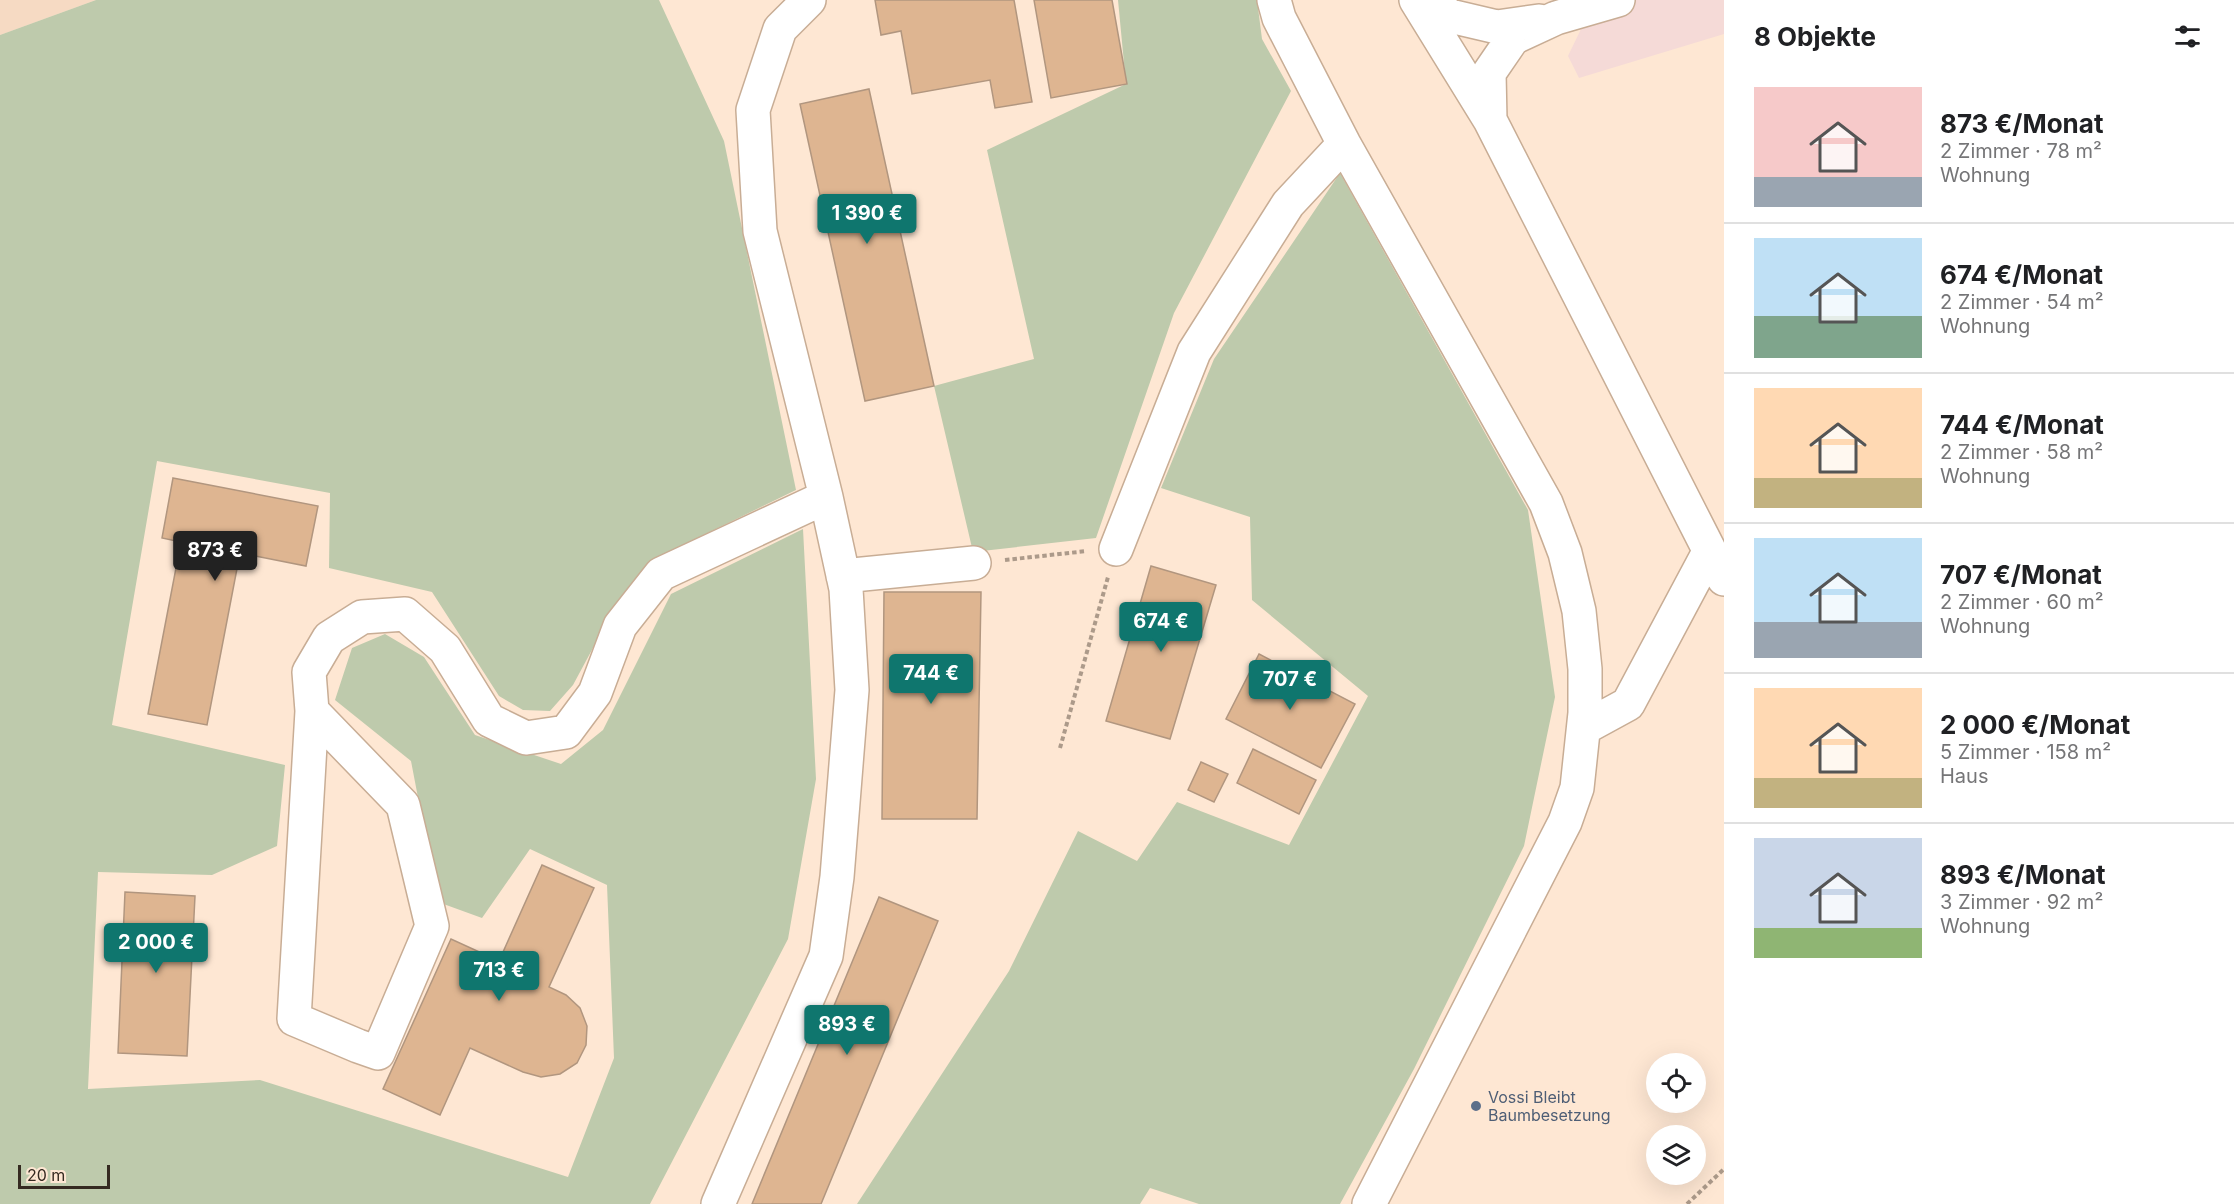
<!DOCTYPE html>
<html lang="de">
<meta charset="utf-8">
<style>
:root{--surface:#fff;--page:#f6f6f6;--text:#202124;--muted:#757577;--line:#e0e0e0;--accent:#0f766e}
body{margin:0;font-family:Inter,sans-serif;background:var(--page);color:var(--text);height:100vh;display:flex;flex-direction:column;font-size:22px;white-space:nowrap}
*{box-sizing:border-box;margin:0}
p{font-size:20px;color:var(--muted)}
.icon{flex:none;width:33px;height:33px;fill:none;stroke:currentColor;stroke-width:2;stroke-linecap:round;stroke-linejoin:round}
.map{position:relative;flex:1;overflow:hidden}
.panel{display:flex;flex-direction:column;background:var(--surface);width:510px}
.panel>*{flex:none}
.controls{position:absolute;left:1646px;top:1053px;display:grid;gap:12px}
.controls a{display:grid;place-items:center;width:60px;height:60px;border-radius:50%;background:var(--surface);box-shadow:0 6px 24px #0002;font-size:30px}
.scale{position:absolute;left:18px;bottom:15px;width:92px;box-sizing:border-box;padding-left:6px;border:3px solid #352a21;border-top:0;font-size:16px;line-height:21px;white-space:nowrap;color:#352a21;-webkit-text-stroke:4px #fee7d3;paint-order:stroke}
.price{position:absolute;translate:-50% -51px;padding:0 14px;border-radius:6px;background:var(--accent);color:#fff;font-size:20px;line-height:39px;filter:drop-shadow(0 2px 3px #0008)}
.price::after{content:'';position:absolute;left:50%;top:36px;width:18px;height:14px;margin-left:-9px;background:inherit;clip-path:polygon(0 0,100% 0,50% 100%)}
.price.selected{background:#222;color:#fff}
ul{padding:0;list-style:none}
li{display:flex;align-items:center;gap:18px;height:150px;padding:0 30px}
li+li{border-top:2px solid var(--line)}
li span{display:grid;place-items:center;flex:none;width:168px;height:120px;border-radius:0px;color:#555}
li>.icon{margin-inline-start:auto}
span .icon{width:72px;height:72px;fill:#fffc;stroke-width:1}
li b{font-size:26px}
h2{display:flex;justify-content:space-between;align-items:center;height:72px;padding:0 30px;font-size:26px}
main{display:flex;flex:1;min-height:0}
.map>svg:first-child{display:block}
.built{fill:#f6dac3}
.industrial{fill:#f5dad7}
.green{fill:#becaac}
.building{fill:#deb591;stroke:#b1967f;stroke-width:1.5}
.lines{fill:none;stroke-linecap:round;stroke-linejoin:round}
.minor-casing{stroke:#c8ad95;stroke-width:36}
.path{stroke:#ac9a8a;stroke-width:4;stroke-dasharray:4.5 3;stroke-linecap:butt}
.minor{stroke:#fff;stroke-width:33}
.service-dot{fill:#5c6f8a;stroke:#fee7d3;stroke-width:2}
.labels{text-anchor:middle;stroke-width:5;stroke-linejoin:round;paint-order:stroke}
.service-label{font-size:16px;fill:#4e5e75;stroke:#fee7d3;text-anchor:start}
</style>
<main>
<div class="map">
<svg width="1724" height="1204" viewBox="0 0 1724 1204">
<rect width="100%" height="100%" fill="#fee7d3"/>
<path class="built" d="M0,0h96l-96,35z"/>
<path class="industrial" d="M1570,0h154v34l-145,44 -11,-22 14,-29z"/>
<path class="green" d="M96,0h563l65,141 72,349 -146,71 -42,59 -35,65 -23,26 -27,-1 -24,-14 -67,-104 -103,-24 1,-75 -173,-32 -45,264 173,40 -8,81 -65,29 -114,-3 -10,217 172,-9 308,97 46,-119 -7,-173 -77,-36 -48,69 -44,-16 -27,-141 -76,-61 17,-52 33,-14 39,23 51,78 86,29 42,-34 68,-136 132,-65 13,250 -28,160 -138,265h-650v-1169z
M1118,0h139l5,39 29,52 -117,222 -78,225 -123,14 -39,-166 100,-27 -47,-209 139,-66z
M1340,173l188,337 27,187 -31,149 -110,223 -74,135h-141l-49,-16 -10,16h-283l152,-233 69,-140 59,30 40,-59 112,43 79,-149 -116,-96 -2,-83 -89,-29 53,-129z"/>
<path class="building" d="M875,0h139l18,102 -37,6 -5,-28 -78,14 -11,-63 -20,4z
M1034,0h78l15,84 -76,14z
M869,89l65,297 -69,15 -65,-297z
M173,478l145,28 -12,60 -66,-13 -33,172 -59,-11 33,-172 -19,-4z
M1151,566l65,19 -46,154 -64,-18z
M884,592h97l-4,227h-95z
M1259,654l96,50 -34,64 -95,-49z
M1253,749l63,31 -17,34 -62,-31z
M1201,762l27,12 -14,28 -26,-12z
M542,865l52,23 -45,99 17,8 14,13 7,18 -1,19 -9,18 -17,11 -19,3 -18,-5 -53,-24 -30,67 -57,-26 68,-150 48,22z
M125,892l70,4 -8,160 -69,-3z
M879,897l59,24 -117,283h-69z"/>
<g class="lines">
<defs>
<path id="minor" d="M1274,0l5,18 65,126 202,359 19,50 14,58 6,58v44l-8,75 -12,34 -196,382
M1416,0l74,120 -1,-47 24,-35 43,-20 62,-18
M1428,0l22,16 47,11 42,-6
M1490,120l234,459
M1116,549l78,-197 94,-148 56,-60
M843,576l131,-13
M312,711l91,94 29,121 -54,127 -20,-7 -64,-27 18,-308 -3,-39 20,-34 33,-21 43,-3 40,35 44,71 37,18 40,-6 29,-39 25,-67 41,-52 165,-77
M1584,728l44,-24 81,-152
M718,1204l108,-248 11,-79 15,-187 -6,-101 -20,-92 -66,-266 -7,-121 27,-81 29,-29"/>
</defs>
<use href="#minor" class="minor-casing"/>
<path class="path" d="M1005,560l82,-9
M1060,748l48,-171
M1687,1204l37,-35"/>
<use href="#minor" class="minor"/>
</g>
<circle class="service-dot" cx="1476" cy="1106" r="6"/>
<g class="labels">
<g class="service-label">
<text x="1488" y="1103">Vossi Bleibt<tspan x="1488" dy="18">Baumbesetzung</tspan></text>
</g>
</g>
</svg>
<div class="controls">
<a><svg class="icon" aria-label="locate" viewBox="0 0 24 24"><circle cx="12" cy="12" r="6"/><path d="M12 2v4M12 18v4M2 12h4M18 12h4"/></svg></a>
<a><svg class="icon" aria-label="layers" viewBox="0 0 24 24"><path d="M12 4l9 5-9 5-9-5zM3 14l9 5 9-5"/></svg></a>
</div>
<div class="scale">20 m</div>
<b class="price" style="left:867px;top:245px">1 390 €</b>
<b class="price selected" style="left:215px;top:582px">873 €</b>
<b class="price" style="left:1161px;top:653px">674 €</b>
<b class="price" style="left:931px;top:705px">744 €</b>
<b class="price" style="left:1290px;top:711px">707 €</b>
<b class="price" style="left:156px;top:974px">2 000 €</b>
<b class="price" style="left:499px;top:1002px">713 €</b>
<b class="price" style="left:847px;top:1056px">893 €</b>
</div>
<section class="panel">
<h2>8 Objekte<svg class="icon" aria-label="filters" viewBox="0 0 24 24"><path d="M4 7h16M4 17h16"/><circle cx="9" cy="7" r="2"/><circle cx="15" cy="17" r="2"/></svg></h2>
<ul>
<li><span style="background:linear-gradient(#f6c9c9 75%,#9aa5b1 0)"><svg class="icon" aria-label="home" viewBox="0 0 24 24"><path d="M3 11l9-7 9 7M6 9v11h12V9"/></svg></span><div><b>873 €/Monat</b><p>2 Zimmer · 78 m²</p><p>Wohnung</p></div></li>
<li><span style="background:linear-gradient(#bfe0f5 65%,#7fa58c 0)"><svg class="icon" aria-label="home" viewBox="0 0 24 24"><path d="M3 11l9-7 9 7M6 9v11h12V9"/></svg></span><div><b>674 €/Monat</b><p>2 Zimmer · 54 m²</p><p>Wohnung</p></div></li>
<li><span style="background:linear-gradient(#ffd9b3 75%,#c2b280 0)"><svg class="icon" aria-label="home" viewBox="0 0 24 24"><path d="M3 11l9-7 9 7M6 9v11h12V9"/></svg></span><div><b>744 €/Monat</b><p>2 Zimmer · 58 m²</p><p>Wohnung</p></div></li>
<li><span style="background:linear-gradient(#bfe0f5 70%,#9aa5b1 0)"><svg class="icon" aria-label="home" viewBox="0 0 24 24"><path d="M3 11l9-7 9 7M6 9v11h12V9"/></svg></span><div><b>707 €/Monat</b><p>2 Zimmer · 60 m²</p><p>Wohnung</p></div></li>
<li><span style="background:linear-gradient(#ffd9b3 75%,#c2b280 0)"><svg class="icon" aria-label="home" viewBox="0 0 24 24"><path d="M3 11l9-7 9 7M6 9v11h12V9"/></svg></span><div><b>2 000 €/Monat</b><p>5 Zimmer · 158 m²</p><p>Haus</p></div></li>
<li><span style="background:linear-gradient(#c9d6e8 75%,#8fb573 0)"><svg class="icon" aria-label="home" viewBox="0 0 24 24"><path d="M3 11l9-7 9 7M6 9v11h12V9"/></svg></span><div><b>893 €/Monat</b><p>3 Zimmer · 92 m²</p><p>Wohnung</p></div></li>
</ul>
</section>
</main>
